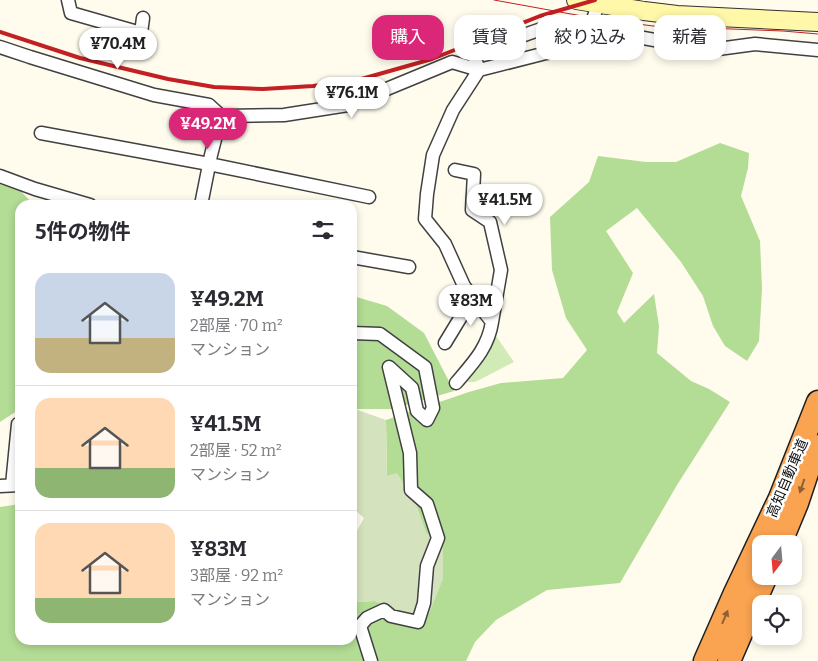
<!DOCTYPE html>
<html lang="ja">
<meta charset="utf-8">
<style>
:root{--surface:#fff;--page:#f2f2f3;--text:#2b2b33;--muted:#7c7c81;--line:#e1e1e2;--accent:#db2777}
body{margin:0;font-family:Bitter,"Noto Sans JP",serif;background:var(--page);color:var(--text);height:100vh;display:flex;flex-direction:column;font-size:19px;white-space:nowrap}
*{box-sizing:border-box;margin:0}
p{font-size:16px;color:var(--muted)}
.icon{flex:none;width:28px;height:28px;fill:none;stroke:currentColor;stroke-width:2;stroke-linecap:round;stroke-linejoin:round}
.map{position:relative;flex:1;overflow:hidden}
.drawer{position:absolute;left:15px;top:200px;width:342px;height:445px;display:flex;flex-direction:column;background:var(--surface);border-radius:15px;box-shadow:0 2px 8px #0003}
.drawer>*{flex:none}
.top-card{position:absolute;left:372px;top:15px;width:370px;height:45px;display:flex;gap:10px}
.needle{width:32px;rotate:196deg}
.tools{position:absolute;left:752px;top:535px;display:grid;gap:10px}
.tools a{display:grid;place-items:center;width:50px;height:50px;border-radius:10px;background:var(--surface);box-shadow:0 2px 8px #0003;font-size:25px}
.price{position:absolute;translate:-50% -42px;padding:0 11px;border-radius:18px;background:#fff;color:#222;font-size:16px;line-height:32px;filter:drop-shadow(0 1px 2px #0008)}
.price::after{content:'';position:absolute;left:50%;top:30px;width:15px;height:11px;margin-left:-8px;background:inherit;clip-path:polygon(0 0,100% 0,50% 100%)}
.price.current{background:var(--accent);color:#fff}
ul{padding:0;list-style:none}
li{display:flex;align-items:center;gap:15px;height:125px;padding:0 20px}
li+li{border-top:1px solid var(--line)}
li span{display:grid;place-items:center;flex:none;width:140px;height:100px;border-radius:15px;color:#555}
li>.icon{margin-inline-start:auto}
span .icon{width:60px;height:60px;fill:#fffc;stroke-width:1}
li b{font-size:21px}
h2{display:flex;justify-content:space-between;align-items:center;height:60px;padding:0 20px;font-size:21px}
.chip{padding:0 18px;border-radius:15px;background:var(--surface);box-shadow:0 2px 8px #0003;font-size:18px;line-height:45px}
.chip.current{background:var(--accent);color:#fff}
.map>svg:first-child{display:block}
.green{fill:#d0ebb6}
.forest{fill:#b3dc95}
.cemetery{fill:#d5e2be}
.lines{fill:none;stroke-linecap:round;stroke-linejoin:round}
.minor-casing{stroke:#414141;stroke-width:15}
.secondary-casing{stroke:#303030;stroke-width:20}
.motorway-casing{stroke:#1f1f1f;stroke-width:25}
.minor{stroke:#fff;stroke-width:12}
.secondary{stroke:#fff8a9;stroke-width:18}
.motorway{stroke:#faa351;stroke-width:22}
.tram{stroke:#c32023;stroke-width:1}
.rail{stroke:#c32023;stroke-width:4}
.minor-bridge-casing{stroke:#414141;stroke-width:15;stroke-linecap:butt}
.minor-bridge{stroke:#fff;stroke-width:12}
.oneway{fill:#906033}
.labels{text-anchor:middle;stroke-width:5;stroke-linejoin:round;paint-order:stroke}
.street-label{font-size:14px;fill:#0e0e0e;stroke:#fff}
</style>
<div class="map">
<svg width="818" height="661" viewBox="0 0 818 661">
<rect width="100%" height="100%" fill="#fffcee"/>
<path class="green" d="M496,336l18,26 -39,20h-8l20,-34z"/>
<path class="forest" d="M720,143l29,10 -1,15 -7,28 19,45 2,48 -3,52 -12,20 -22,-15 -12,-20 -10,-30 -22,-34 -44,-54 -31,23 27,42 -16,39 7,11 30,-29 5,32 -2,27 34,28 18,8 21,13 -53,83 -22,38 -35,60 -73,7 -51,30 -21,22 -9,19h-466v-154l20,-3v136h332l1,-38 22,-1 32,12 19,-80 -11,-31 -28,-25 -1,-57 83,-28 32,-9 62,-5 24,-28 -21,-32 -14,-48 -2,-53 39,-35 9,-26 48,6h30z
M0,173l14,11 20,21h-14v204l-20,13z
M353,296l34,10 37,27 30,58 -61,18h-38l-2,3z"/>
<path class="cemetery" d="M355,409l31,11 1,56 10,-3 18,29 11,31 17,5v41l-14,35 -22,-1 -32,-12 -22,1v-64l11,-20 -11,-10v-3l-1,-93z"/>
<g class="lines">
<defs>
<path id="minor" d="M68,0l3,13 70,20 2,-15
M600,30l87,16 31,3 37,-5 63,6
M0,47l30,10 124,38 55,10 12,11 63,-1 64,-10 104,-43 27,8 67,-17 35,-6 5,-6 12,-37
M479,70l-6,-17 74,-26 33,2
M41,133l168,31 160,33
M455,170l19,4 -2,36 18,12 11,48 -9,52
M0,176l35,13 55,16
M201,205l10,-50 10,-39
M352,257l57,10
M352,333l28,1 45,33 8,41 -6,12 -10,-9 -5,-23 -23,-21 21,86 1,37 16,14 11,34 -11,28 -3,37 -6,19 -27,-6 -7,-6 -17,8 -7,8 11,35
M445,343l28,-46
M456,383c17,-20 32,-35 36,-61l-28,-36 -19,-42 -20,-25 2,-25 6,-39 20,-45 26,-40
M12,485l6,-61
M0,486l20,-1"/>
<path id="secondary" d="M576,0l68,11 33,4 141,7"/>
<path id="motorway" d="M780,544l17,-41 19,-57
M705,661l30,-68 45,-95 38,-96
M729,661l37,-85"/>
</defs>
<use href="#minor" class="minor-casing"/>
<use href="#secondary" class="secondary-casing"/>
<use href="#motorway" class="motorway-casing"/>
<use href="#minor" class="minor"/>
<use href="#secondary" class="secondary"/>
<use href="#motorway" class="motorway"/>
<path class="tram" d="M494,0l99,18 60,8 130,5 35,3"/>
<path class="rail" d="M0,32l80,26 88,21 46,8 49,2 50,-3 45,-6 74,-21 108,-43 55,-16"/>
<defs>
<path id="minor-bridge" d="M580,29l20,1"/>
</defs>
<use href="#minor-bridge" class="minor-bridge-casing"/>
<use href="#minor-bridge" class="minor-bridge"/>
</g>
<defs><path id="oneway-solid" d="M-6-.8H1V-3.2L6.5 0L1 3.2V.8H-6Z" transform="scale(1.25)"/></defs>
<g class="oneway">
<use href="#oneway-solid" transform="translate(802 486) rotate(109)"/>
<use href="#oneway-solid" transform="translate(725 617) rotate(-67)"/>
</g>
<g class="labels">
<g class="street-label">
<text transform="translate(787 478) rotate(-67)" y="5">高知自動車道</text>
</g>
</g>
</svg>
<div class="tools">
<a><svg class="needle" viewBox="-14 -14 28 28"><path d="M0-13l5 13h-10z" fill="#e53935"/><path d="M0 13l5-13h-10z" fill="#7c7c81"/></svg></a>
<a><svg class="icon" aria-label="locate" viewBox="0 0 24 24"><circle cx="12" cy="12" r="6"/><path d="M12 2v4M12 18v4M2 12h4M18 12h4"/></svg></a>
</div>
<b class="price" style="left:118px;top:70px">¥70.4M</b>
<b class="price" style="left:352px;top:119px">¥76.1M</b>
<b class="price current" style="left:208px;top:150px">¥49.2M</b>
<b class="price" style="left:505px;top:226px">¥41.5M</b>
<b class="price" style="left:471px;top:327px">¥83M</b>
<div class="top-card">
<a class="chip current">購入</a>
<a class="chip">賃貸</a>
<a class="chip">絞り込み</a>
<a class="chip">新着</a>
</div>
<section class="drawer">
<h2>5件の物件<svg class="icon" aria-label="filters" viewBox="0 0 24 24"><path d="M4 7h16M4 17h16"/><circle cx="9" cy="7" r="2"/><circle cx="15" cy="17" r="2"/></svg></h2>
<ul>
<li><span style="background:linear-gradient(#c9d6e8 65%,#c2b280 0)"><svg class="icon" aria-label="home" viewBox="0 0 24 24"><path d="M3 11l9-7 9 7M6 9v11h12V9"/></svg></span><div><b>¥49.2M</b><p>2部屋 · 70 m²</p><p>マンション</p></div></li>
<li><span style="background:linear-gradient(#ffd9b3 70%,#8fb573 0)"><svg class="icon" aria-label="home" viewBox="0 0 24 24"><path d="M3 11l9-7 9 7M6 9v11h12V9"/></svg></span><div><b>¥41.5M</b><p>2部屋 · 52 m²</p><p>マンション</p></div></li>
<li><span style="background:linear-gradient(#ffd9b3 75%,#8fb573 0)"><svg class="icon" aria-label="home" viewBox="0 0 24 24"><path d="M3 11l9-7 9 7M6 9v11h12V9"/></svg></span><div><b>¥83M</b><p>3部屋 · 92 m²</p><p>マンション</p></div></li>
</ul>
</section>
</div>
